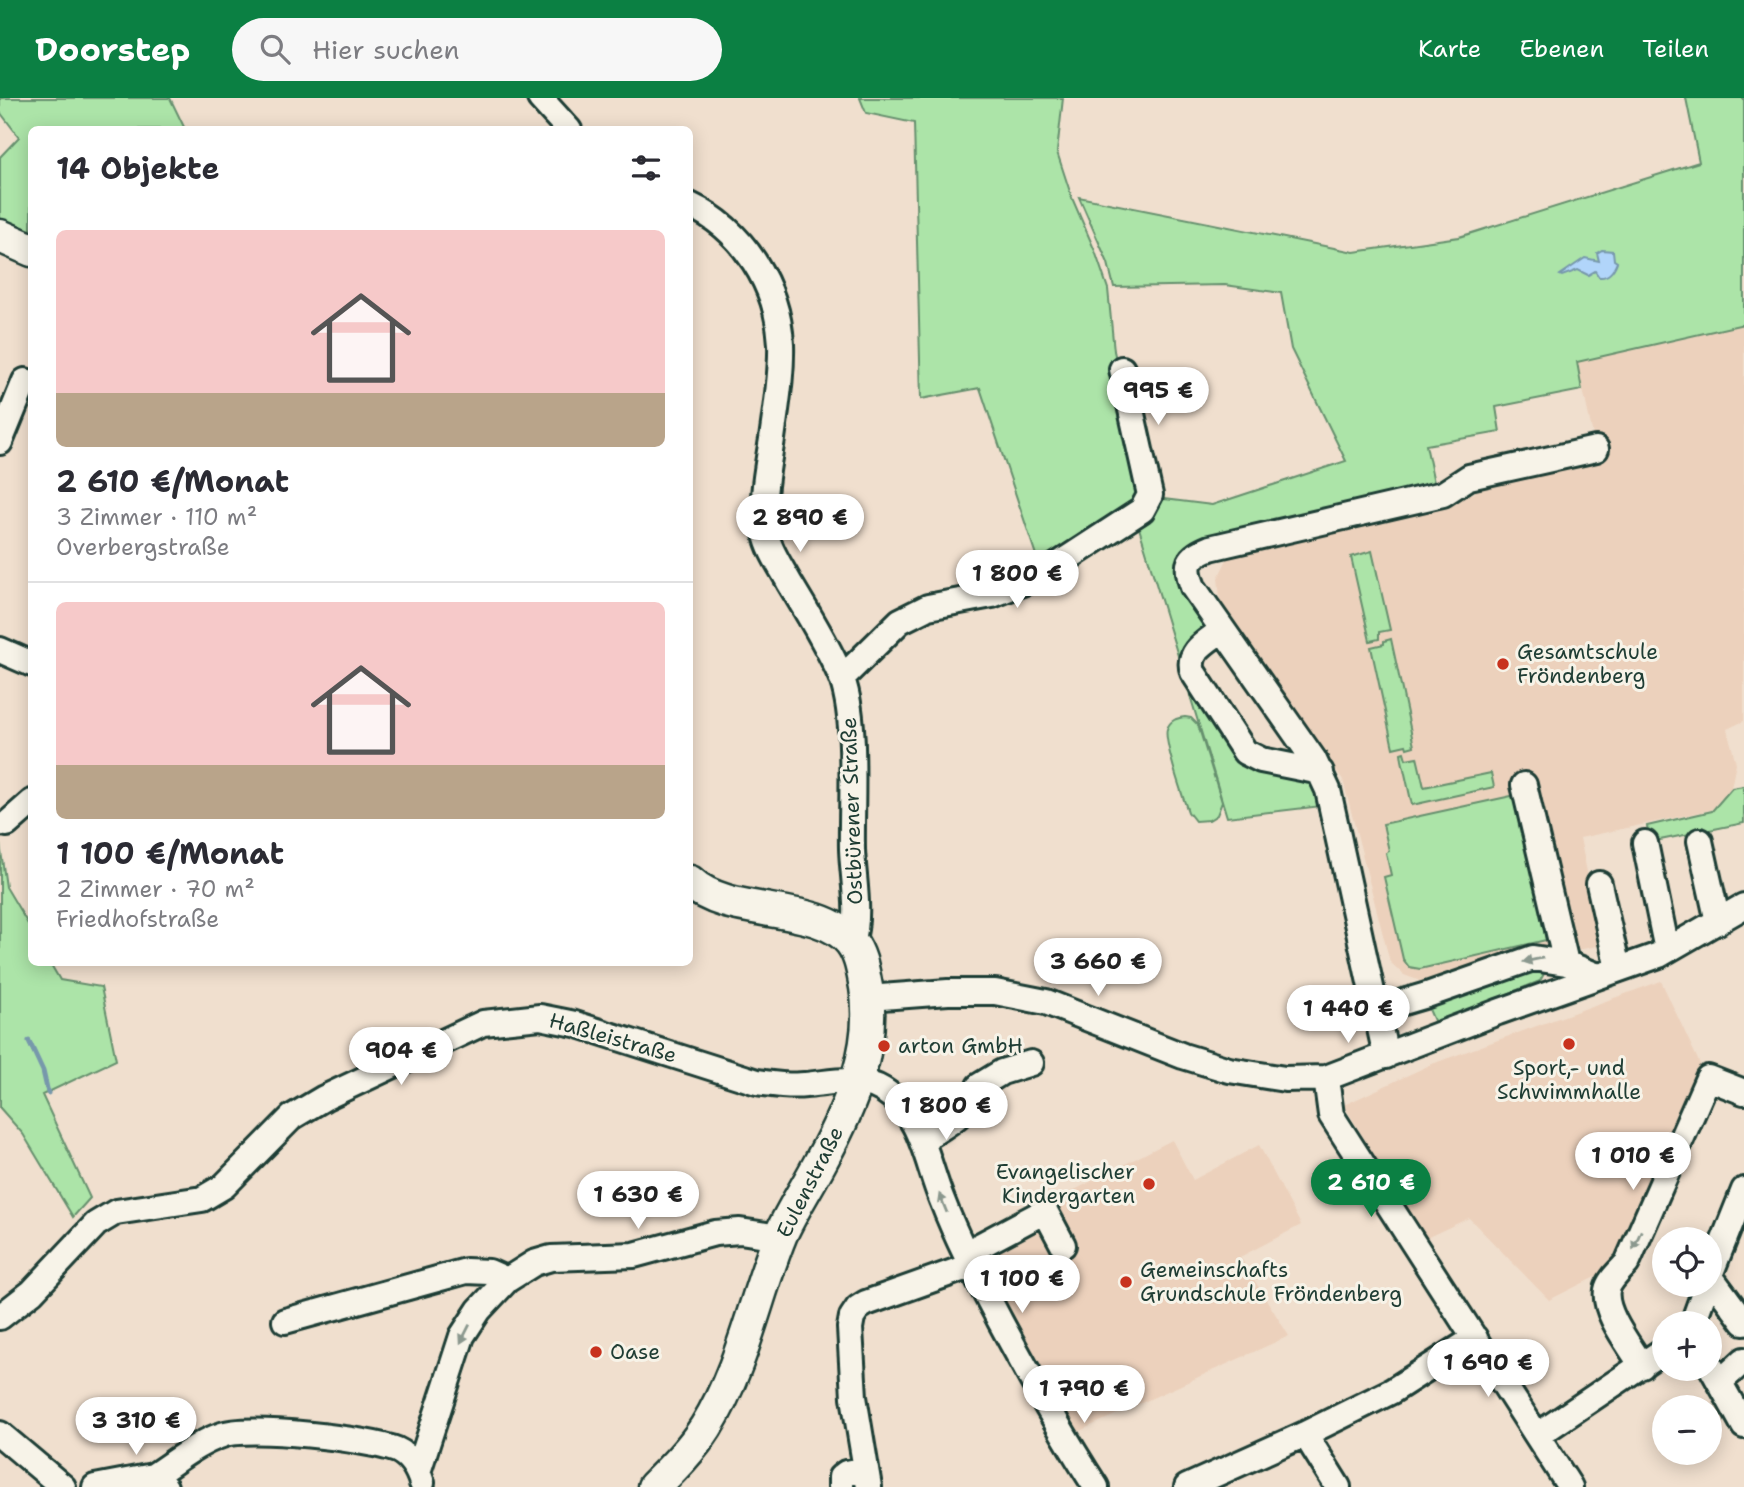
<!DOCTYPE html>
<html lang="de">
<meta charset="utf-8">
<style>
:root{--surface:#fff;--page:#f7f7f7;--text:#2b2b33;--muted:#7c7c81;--line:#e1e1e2;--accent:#0b8043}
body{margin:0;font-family:"Shantell Sans",sans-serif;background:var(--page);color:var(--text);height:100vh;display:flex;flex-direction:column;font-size:26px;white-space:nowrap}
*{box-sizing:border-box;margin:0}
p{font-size:23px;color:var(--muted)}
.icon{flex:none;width:38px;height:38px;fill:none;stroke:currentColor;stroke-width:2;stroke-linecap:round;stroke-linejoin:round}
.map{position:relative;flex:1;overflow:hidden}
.side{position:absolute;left:28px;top:28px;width:665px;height:840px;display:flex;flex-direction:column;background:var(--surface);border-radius:10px;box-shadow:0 4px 18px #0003}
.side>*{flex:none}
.controls{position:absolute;left:1652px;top:1129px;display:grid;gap:14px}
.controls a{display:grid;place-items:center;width:70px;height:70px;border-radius:50%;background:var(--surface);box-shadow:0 4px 18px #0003;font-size:35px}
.price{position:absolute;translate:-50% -60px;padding:0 16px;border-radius:24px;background:#fff;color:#222;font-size:23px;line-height:46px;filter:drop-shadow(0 2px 4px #0008)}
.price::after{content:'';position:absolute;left:50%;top:42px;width:21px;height:16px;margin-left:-10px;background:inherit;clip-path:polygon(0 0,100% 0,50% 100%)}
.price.current{background:var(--accent);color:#fff}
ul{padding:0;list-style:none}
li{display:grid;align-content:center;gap:14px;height:371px;padding:0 28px}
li+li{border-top:2px solid var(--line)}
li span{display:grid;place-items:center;height:217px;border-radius:10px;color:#555}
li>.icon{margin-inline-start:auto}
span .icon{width:126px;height:126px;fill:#fffc;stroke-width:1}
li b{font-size:30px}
h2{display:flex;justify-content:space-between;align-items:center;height:84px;padding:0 28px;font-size:30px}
header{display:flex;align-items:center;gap:42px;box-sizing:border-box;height:98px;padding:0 35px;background:var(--accent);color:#fff}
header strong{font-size:33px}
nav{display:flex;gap:38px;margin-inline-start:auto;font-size:24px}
.search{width:490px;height:63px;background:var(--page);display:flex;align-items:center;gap:18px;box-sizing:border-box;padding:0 24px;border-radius:38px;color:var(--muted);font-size:26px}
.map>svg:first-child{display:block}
.built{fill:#ecd1bc}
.green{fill:#ace4a8;stroke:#66906e;stroke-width:2}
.water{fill:#b1d5fa;stroke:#7798ab;stroke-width:2}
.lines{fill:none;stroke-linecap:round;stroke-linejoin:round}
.stream{stroke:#7798ab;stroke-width:5}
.minor-casing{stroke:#1f3d34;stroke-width:30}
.major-casing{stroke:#1f3d34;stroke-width:37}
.minor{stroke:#f7f3e8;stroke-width:24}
.major{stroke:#f7f3e8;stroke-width:32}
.oneway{fill:#8b988e}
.poi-dot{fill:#c8321e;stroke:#f7f3e8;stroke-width:2.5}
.labels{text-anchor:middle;stroke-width:6;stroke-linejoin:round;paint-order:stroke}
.poi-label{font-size:21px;fill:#1f3d34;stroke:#f7f3e8;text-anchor:start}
.street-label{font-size:21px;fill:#1f3d34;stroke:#f7f3e8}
</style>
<header>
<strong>Doorstep</strong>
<div class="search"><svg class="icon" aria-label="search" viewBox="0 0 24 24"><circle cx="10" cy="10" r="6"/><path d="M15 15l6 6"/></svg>Hier suchen</div>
<nav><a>Karte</a><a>Ebenen</a><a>Teilen</a></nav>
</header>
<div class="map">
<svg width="1744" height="1389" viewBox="0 0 1744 1389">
<rect width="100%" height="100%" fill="#f0dfce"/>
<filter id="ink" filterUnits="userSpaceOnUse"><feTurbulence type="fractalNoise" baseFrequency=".0143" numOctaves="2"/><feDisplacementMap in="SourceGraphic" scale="14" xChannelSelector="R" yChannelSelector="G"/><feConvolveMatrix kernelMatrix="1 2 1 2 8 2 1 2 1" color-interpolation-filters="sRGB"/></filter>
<g filter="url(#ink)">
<path class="built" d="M1744,226v397l-17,8 9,34 -5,25 -20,22 -131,28 22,107 -179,37 -19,-7 -14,-13 -47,-182 -122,-173 -3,-29 14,-29 243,-56 -1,-11 122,-33 -19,-87z
M1661,883l44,94 -82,188 -74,37 -80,-82 -45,21 -80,-134 88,-41z
M1172,1042l21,40 66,-35 42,80 -61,32 49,79 -216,98 -98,-193z"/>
<path class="green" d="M0,0h170l15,31 -153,1 -1,102 -31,-13v-62l19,-20 -19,-25z
M860,0h203l-6,54 15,46 23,53 13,38 6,62 33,142 -105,80 -62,-185 -59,11 -7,-276 -48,-10z
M1686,0h58v226l-167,38 5,28 -86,17 4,25 -74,13 10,47 -240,53 13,85 -27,39 -46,-151 28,-19 48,6 134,-44 -55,-112 -10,-56 -56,-8 -111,2 -6,-24 -29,-66 275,55 105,-15 240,-75z
M1372,453l18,79 -11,2v7l-9,2 -19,-84z
M1391,541l23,107 -7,2 -1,-3 -13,3 -22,-101 13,-3v-3z
M1182,571l47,72 83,35 10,30 -95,11z
M1185,619l6,1 7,7 24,77 -5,13 -8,5 -14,1 -7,-9c-5,-15 -25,-71 -21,-83 3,-9 10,-11 18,-12z
M1404,654l2,7 11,-2 7,30 67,-14 3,14 -82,18 -10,-45 -1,-7z
M1744,688v37l-94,19 -3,-16 65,-15 20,-23z
M1516,697l30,145 -126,29 -11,-2 -6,-8 -19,-82 7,-2 -5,-22 3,-2 -6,-27z
M0,746l6,43 25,42 1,33 18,1 10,17 41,7 15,73 -74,35 48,103 -17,19 -50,-83 -23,-26z
M1537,869l8,5 -5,9 -105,42 -7,-16z"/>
<path class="water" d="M1602,152l11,1 1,9 3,2c-3,8 -8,16 -18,15l-4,-6 -7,4 -10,-5 -16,6 -2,-1 25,-17 14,3 -2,-8z"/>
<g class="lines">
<path class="stream" d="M29,943l14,30 5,22"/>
<defs>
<path id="minor" d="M540,0l29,32
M690,107c53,25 88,80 91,139 1,31 -5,64 -9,95 -5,32 -12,63 -6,95 3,16 15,33 23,48 18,30 37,60 51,92 18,39 11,129 12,175 1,30 9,65 0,94
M0,344l25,-61
M1222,532c-14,11 -36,21 -29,42l52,80 16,8 60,12
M0,552l32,14
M842,580l58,-57 28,-14 64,-12 50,-20 100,-65 8,-15 -28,-126
M1524,687l42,178
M7,726l25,-22
M1700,743l18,81
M1645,745l22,107
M1599,786l19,85
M868,900l80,-6h47l51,10 137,54 46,14 56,9 41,-1 172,-66 161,-57 85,-49
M1376,912l51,-15 106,-37 33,5 32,13
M1386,958l-58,-266 -14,-30 -121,-173c-9,-23 -5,-30 17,-39l233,-54 26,-17 127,-28
M1326,980l5,37 239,372
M922,1042c23,-15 48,-26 57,-54l23,-14 29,-9
M966,1155l79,-42 18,34
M1710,1177l34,-85
M1710,1178l34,46
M0,1219l32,-25 64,-68 20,-12 86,-13 22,-13 68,-69 32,-19 159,-75 57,-6 35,7 182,58c16,2 32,5 48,3 26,-2 54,-10 78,5 39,24 43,71 59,110 16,42 37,81 58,121 30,56 61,112 96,166
M285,1223l181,-50 23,1 18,8
M1693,1225l14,-39
M1710,1267l34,61
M1642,1268c-11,-19 -39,-53 -35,-76 2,-10 13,-19 20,-27l81,-185 36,14
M1720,1284l24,-22
M0,1336l63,53
M1305,1336l33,53
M1538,1337l126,-85
M418,1374l44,-136 17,-26 28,-30 27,-17 17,-5 83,-3 81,-22 25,-2 40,6
M153,1378c22,-14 44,-33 69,-41 26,-10 147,4 175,15 13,6 21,20 25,33
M95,1389l58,-11 12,11
M841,1389v-10l5,-4 19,-4
M869,1389l-15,-90 -4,-69 2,-11 6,-9 8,-5 104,-37
M1187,1389l118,-53 87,-43 83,-53"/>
<path id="major" d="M0,138l32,14
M654,1389c19,-19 38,-38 52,-60 37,-60 49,-130 75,-193 12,-26 28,-50 41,-75 28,-51 54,-112 44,-172 -3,-15 -5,-32 -15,-45 -32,-41 -122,-23 -161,-60"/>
</defs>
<use href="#minor" class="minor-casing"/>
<use href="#major" class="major-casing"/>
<use href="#minor" class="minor"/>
<use href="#major" class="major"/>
</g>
<defs><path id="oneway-solid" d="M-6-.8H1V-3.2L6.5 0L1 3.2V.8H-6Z" transform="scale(1.75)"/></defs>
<g class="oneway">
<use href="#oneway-solid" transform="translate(1533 862) rotate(169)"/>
<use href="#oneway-solid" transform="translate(943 1105) rotate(-112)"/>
<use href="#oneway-solid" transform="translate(1637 1142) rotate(114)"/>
<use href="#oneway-solid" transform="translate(465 1236) rotate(117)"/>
</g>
</g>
<g class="poi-dot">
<circle cx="1503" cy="566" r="7"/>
<circle cx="1569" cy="946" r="7"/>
<circle cx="884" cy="948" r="7"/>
<circle cx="1149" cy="1086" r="7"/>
<circle cx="1126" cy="1184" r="7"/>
<circle cx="596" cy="1254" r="7"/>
</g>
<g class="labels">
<g class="poi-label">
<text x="1517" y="561">Gesamtschule<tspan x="1517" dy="24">Fröndenberg</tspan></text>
<text x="898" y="955">arton GmbH</text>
<text x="1569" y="977" text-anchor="middle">Sport,- und<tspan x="1569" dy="24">Schwimmhalle</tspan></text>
<text x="1135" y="1081" text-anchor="end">Evangelischer<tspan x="1135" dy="24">Kindergarten</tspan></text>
<text x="1140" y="1179">Gemeinschafts<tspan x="1140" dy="24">Grundschule Fröndenberg</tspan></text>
<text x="610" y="1261">Oase</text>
</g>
<g class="street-label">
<text transform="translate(852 713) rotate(-92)" y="7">Ostbürener Straße</text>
<text transform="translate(613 940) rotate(16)" y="7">Haßleistraße</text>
<text transform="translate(810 1084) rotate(-63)" y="7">Eulenstraße</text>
</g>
</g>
</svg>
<div class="controls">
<a><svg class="icon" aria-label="locate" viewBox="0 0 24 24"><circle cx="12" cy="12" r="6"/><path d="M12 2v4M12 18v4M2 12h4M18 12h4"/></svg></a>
<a>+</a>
<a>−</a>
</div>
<b class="price" style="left:1158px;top:329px">995 €</b>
<b class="price" style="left:800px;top:456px">2 890 €</b>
<b class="price" style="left:1017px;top:512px">1 800 €</b>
<b class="price" style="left:1098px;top:900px">3 660 €</b>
<b class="price" style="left:1348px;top:947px">1 440 €</b>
<b class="price" style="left:401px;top:989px">904 €</b>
<b class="price" style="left:946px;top:1044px">1 800 €</b>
<b class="price" style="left:1633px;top:1094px">1 010 €</b>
<b class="price current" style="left:1371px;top:1121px">2 610 €</b>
<b class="price" style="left:638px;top:1133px">1 630 €</b>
<b class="price" style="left:1022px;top:1217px">1 100 €</b>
<b class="price" style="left:1488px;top:1301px">1 690 €</b>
<b class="price" style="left:1084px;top:1327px">1 790 €</b>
<b class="price" style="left:136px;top:1359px">3 310 €</b>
<section class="side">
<h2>14 Objekte<svg class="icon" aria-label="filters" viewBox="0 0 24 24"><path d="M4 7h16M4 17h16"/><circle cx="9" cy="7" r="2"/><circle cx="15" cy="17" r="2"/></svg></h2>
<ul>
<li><span style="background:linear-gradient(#f6c9c9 75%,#b9a48a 0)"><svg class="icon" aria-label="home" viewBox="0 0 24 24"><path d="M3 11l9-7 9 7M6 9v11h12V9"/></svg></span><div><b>2 610 €/Monat</b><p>3 Zimmer · 110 m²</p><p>Overbergstraße</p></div></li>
<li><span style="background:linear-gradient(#f6c9c9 75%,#b9a48a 0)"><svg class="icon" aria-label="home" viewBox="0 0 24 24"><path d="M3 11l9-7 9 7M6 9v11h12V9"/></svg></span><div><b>1 100 €/Monat</b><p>2 Zimmer · 70 m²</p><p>Friedhofstraße</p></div></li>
</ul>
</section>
</div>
